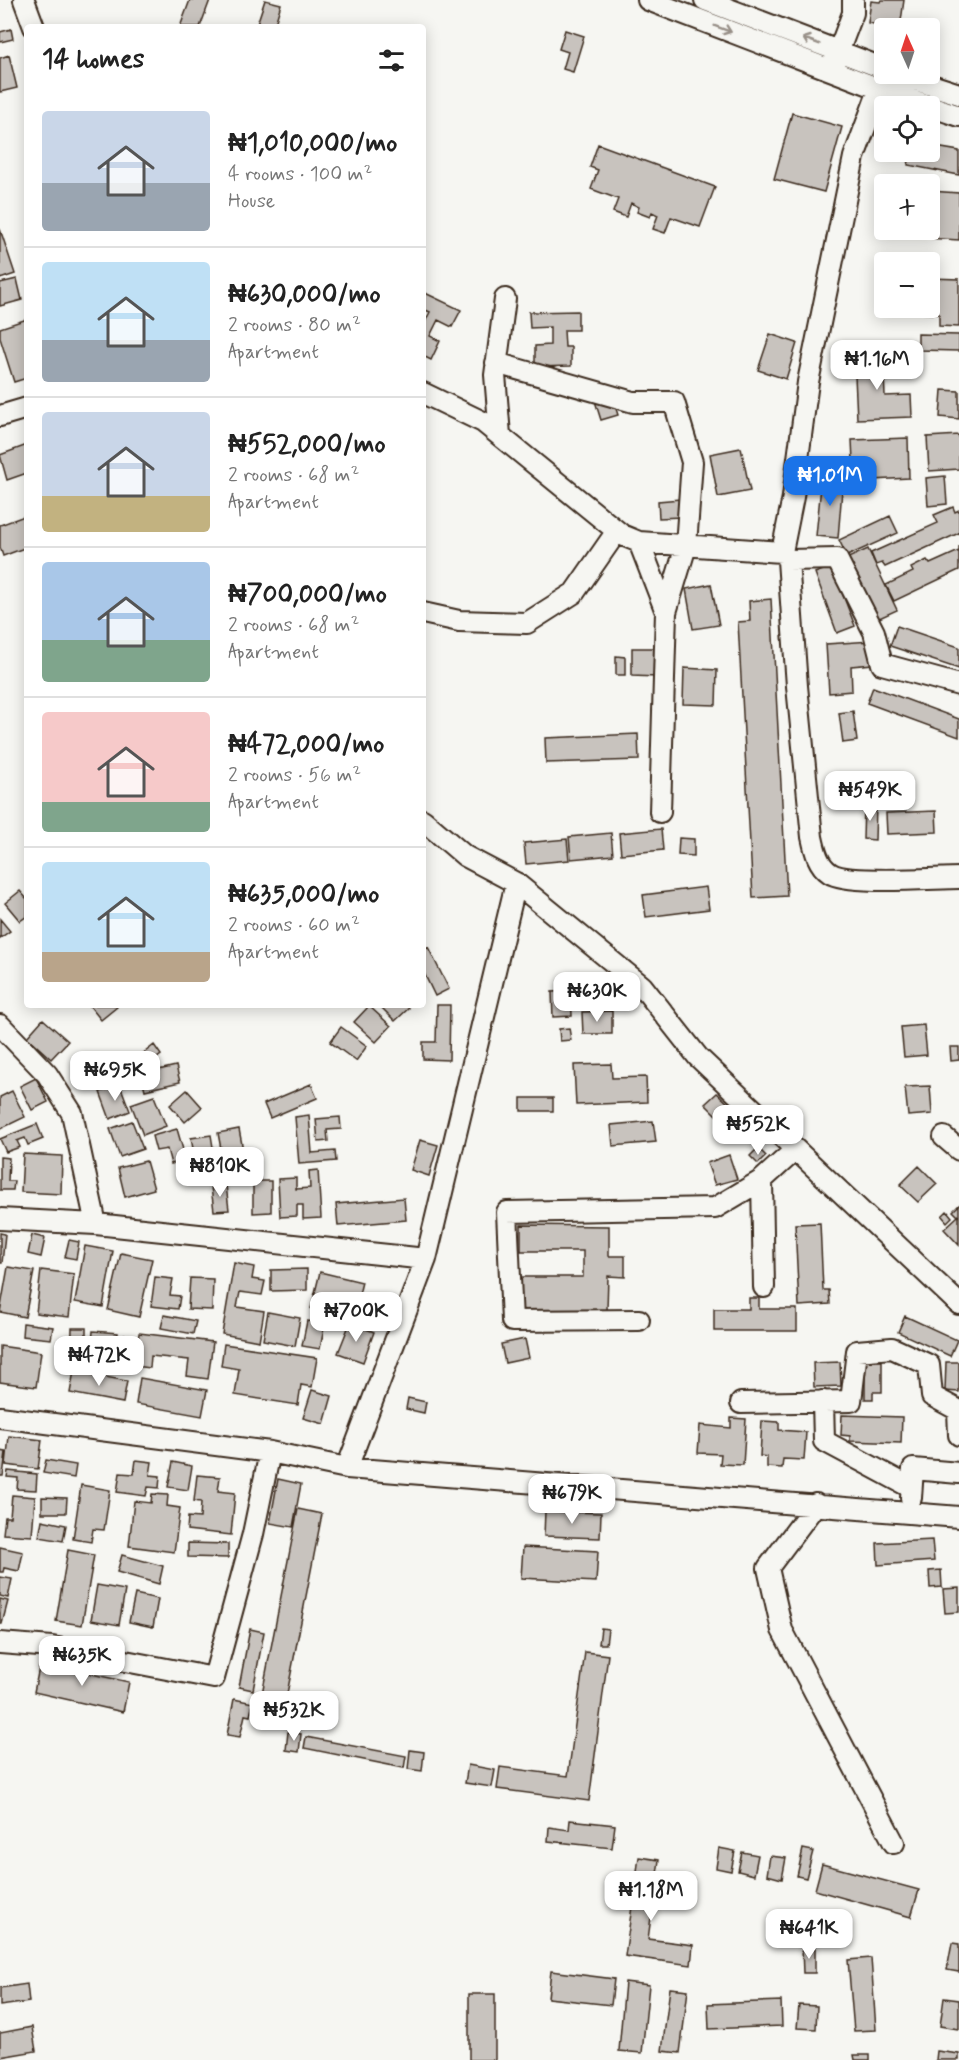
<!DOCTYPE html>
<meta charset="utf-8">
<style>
:root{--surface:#fff;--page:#f2f2f2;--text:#222;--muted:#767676;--line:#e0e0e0;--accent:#1a73e8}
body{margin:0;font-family:Mynerve,sans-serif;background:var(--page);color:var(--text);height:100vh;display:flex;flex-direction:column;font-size:22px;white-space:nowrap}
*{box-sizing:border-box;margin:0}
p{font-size:20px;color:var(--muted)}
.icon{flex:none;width:33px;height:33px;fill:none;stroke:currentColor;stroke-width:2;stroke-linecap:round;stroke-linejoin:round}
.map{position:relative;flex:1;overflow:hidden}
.panel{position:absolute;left:24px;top:24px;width:402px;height:984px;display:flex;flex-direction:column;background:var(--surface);border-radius:6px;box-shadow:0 3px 15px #0003}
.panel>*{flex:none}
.needle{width:39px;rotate:357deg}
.buttons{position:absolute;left:874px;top:18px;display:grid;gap:12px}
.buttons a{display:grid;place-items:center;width:66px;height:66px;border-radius:6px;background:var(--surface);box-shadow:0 3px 15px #0003;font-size:30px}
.price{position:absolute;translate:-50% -51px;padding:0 14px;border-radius:12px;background:#fff;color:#222;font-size:20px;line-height:39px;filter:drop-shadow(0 2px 3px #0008)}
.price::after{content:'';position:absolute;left:50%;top:36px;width:18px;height:14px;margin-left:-9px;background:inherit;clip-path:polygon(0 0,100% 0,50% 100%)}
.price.on{background:var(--accent);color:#fff}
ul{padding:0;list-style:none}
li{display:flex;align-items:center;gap:18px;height:150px;padding:0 18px}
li+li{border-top:2px solid var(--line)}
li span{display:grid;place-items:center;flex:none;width:168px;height:120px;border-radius:6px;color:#555}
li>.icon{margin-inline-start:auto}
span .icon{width:72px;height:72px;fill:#fffc;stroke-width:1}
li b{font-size:26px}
h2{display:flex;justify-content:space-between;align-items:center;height:72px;padding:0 18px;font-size:26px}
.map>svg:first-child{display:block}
.building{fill:#c8c3be;stroke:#3b2a1e;stroke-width:1.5}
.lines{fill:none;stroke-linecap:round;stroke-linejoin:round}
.minor-casing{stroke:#3b2a1e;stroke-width:24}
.minor{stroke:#f6f6f2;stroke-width:20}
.oneway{stroke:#989088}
</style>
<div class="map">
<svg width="959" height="2060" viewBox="0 0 959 2060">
<rect width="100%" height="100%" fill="#f6f6f2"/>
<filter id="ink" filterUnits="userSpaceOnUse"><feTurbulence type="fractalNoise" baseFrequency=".0167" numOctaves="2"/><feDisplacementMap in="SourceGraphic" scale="12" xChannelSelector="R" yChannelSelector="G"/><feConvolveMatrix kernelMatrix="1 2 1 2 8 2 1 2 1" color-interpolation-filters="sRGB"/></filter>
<g filter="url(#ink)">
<path class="building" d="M190,0h20l-10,27h-20z
M265,0l16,4 -7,23h-18z
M881,0h23l-4,28h-15v16l-8,-1 3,-18 -12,-2 3,-22 9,1z
M11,29l2,10 -13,3v-10z
M565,30l19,6 -11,36 -10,-3 5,-17 -9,-3z
M9,55l8,33 -17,4v-34z
M792,113l50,14 -18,65 -50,-13z
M598,144l117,43 -15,40 -29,-10 -6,16 -12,-4 5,-14 -6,-3 -2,5 -13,-5 2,-5 -8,-4 -5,14 -13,-5 5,-13 -27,-10 7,-19 -8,-3z
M930,146l29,5v24l-51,-10 3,-13h19z
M930,191l29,2v47l-49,-3v-7h20z
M0,229l15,45 -15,5z
M930,278l29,1v48l-20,-1v-12l-44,-2v-4h35z
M17,279l5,21 -22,6v-23z
M423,292l38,18 -9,17 -14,-7 -8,16 10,5 -9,19 -8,-4v-30l7,-14 -7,-3z
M578,311v19h-14l1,17h6v19l-36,1v-21l15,-1v-18l-20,1 -1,-16z
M27,319v59l-13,4 -14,-44v-10z
M770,334l27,9 -11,36 -28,-9z
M918,334l41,1v16l-41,-1z
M883,353l2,43 26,-1 1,22 -55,2 -3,-65z
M942,390l17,1v28l-19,-2z
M612,396l6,19 -17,5 -6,-19z
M959,435v34l-30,2 -2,-34z
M908,438l1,40 -55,3 -2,-41z
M27,445v28l-20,7 -7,-25z
M741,448l9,43 -32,6 -8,-43z
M822,476l21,2 -5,60 -22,-2z
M945,476l2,28 -19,2 -2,-28z
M680,499l1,18 -22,1 -1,-17z
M953,507l2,5 4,-2v23l-74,34 -3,-4 -6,2 -5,-12 67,-30 -4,-8z
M27,515v32l-24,9 -3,-9v-22z
M890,516l8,17 -51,23 -8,-16z
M959,546v24l-65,31 -8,-16 27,-13 -2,-4 16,-8 3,4 29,-13z
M868,549l29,61 -22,10 -29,-61z
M832,567l23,59 -18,7 -22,-60z
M711,584l8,41 -26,4 -7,-40z
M771,599l16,297 -34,2 -15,-276 12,-1 -1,-20z
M897,626l62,21v22l-69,-23z
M872,641l1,23 -22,2 1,25 -23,2 -3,-49z
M632,648h26l-1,29 -25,-1z
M616,656l9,1v18h-9z
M684,668l33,2 -1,35 -33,-1z
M873,687l86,32v18l-92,-34z
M853,711l4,30 -14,2 -4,-30z
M638,734l1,26 -93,3 -1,-25z
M864,805h12l-1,35 -12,-1z
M936,811l1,21 -50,2 -1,-21z
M661,829l2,21 -42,4 -2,-21z
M611,833l2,22 -42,4 -2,-22z
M679,838l15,1v17l-16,-1z
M567,839l2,21 -43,4 -2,-21z
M706,887l3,22 -63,8 -3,-22z
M20,891l7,8v17l-7,5 -15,-18z
M0,919l10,12 -10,7z
M428,947l21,42 -14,7 -12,-25v-21z
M571,991l1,25 -19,1 -1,-25z
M89,1005h26l2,2 -16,13z
M379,1005h27l3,3 -14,13z
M437,1005h13l-1,55 -26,-1v-17h13z
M369,1006l22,20 -15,16 -22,-20z
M612,1011v23h-29l-1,-22z
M43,1019l25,22 -17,18 -24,-22z
M924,1025l3,30 -23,2 -3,-30z
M341,1027l26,19 -11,15 -26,-19z
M569,1028l2,12 -11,1 -1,-12z
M154,1045l7,10 -33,25 -7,-9z
M950,1047h9v13l-8,1z
M611,1064l1,14 34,-1 1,25 -71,3 -2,-40z
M176,1066l4,16 -35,8 -4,-16z
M36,1078l12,24 -16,8 -12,-24z
M311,1084l6,14 -47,20 -6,-14z
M120,1085l10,26 -20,8 -10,-27z
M930,1086l2,28 -24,2 -3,-29z
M187,1090l15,17 -17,15 -15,-17z
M12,1091l13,26 -25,12v-32z
M717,1093l15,14 -12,12 -15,-15z
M154,1096l12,30 -23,9 -12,-31z
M521,1098h32v13h-32z
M309,1115l3,38 23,-2 1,10 -37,3 -4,-47z
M340,1117l1,12 -14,1 1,11 -10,1 -2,-23z
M132,1121l11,28 -23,8 -10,-28z
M653,1121l3,21 -43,4 -2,-21z
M37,1124l6,15 -15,6 -3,-7 -8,3 3,6 -14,5 -6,-13z
M177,1129l9,31 -15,4 -4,-15 -11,2 -4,-15z
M239,1129l7,37 -21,4 -7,-37z
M211,1135l5,31 -19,4 -6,-32z
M420,1140l18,5 -9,31 -18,-6z
M758,1148l8,8 -8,8 -8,-8z
M23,1154l39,2 -1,38 -40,-2z
M729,1155l8,24 -22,6 -8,-22z
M0,1157l9,1 -1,23h6l-1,9h-13z
M146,1161l8,28 -29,8 -7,-29z
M919,1166l18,18 -19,18 -18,-17z
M318,1170l3,48 -18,1v-14h-6v11l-17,1 -2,-38 18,-1v11l14,-1 -1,-17z
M253,1181h18v31l-18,1z
M226,1185l3,25 -15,1 -3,-24z
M404,1198l2,22 -68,6 -2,-22z
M959,1205v40l-15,-16 14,-13 -5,-5z
M947,1211l5,6 -5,5 -5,-6z
M820,1223l3,67h6l1,14 -31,2 -4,-82z
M521,1225l88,1v30h16v21l-17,-1 -1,34h-87l1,-33h62v-26h-62z
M0,1233l5,1 -3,29h-2z
M32,1235l13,3 -4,19 -13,-3z
M69,1240l10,2 -3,17 -11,-2z
M85,1246l28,5 -10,56 -28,-5z
M121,1253l31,6 -13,58 -31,-7z
M234,1263l20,4 -2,12 13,2 -3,14 -22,-3 -3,15 27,4 -5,30 -37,-7z
M8,1267l26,4 -9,46 -25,-5z
M307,1269v21l-36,1v-21z
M41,1270l33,4 -5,43 -33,-4z
M320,1272l42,10 -9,37 -42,-10z
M155,1277l18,2 -3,16 10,1 -2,13 -27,-3z
M190,1278l23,1 -1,31 -24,-1z
M749,1298h10v11h38v22h-83v-22h35z
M268,1312l32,6 -5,28 -32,-6z
M164,1315l32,6 -3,13 -32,-6z
M905,1316l52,24 -7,16 -52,-24z
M307,1321l18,2 -5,26 -18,-3z
M23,1323l30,4 -2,12 -29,-3z
M350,1323l24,9 -11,30 -25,-9z
M72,1328h14v15h6l1,-12 25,2 -1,12h8v-10h5l-1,34 -58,-3z
M139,1333l74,9 -5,37 -21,-3 2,-16 -38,-4 -1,12 -15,-2z
M525,1339l4,19 -24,5 -4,-19z
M224,1344l93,14 -5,29 -11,-2 -3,20 -63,-10 4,-26 -18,-3z
M0,1346l41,6 -5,35 -36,-5z
M865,1361h17v31h-9v7h-8z
M840,1362l1,24 -27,1 -1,-24z
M946,1362h13v30l-14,-1z
M74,1371l53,10 -4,22 -53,-10z
M140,1378l67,12 -5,26 -66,-12z
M312,1390l20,6 -8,28 -21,-6z
M408,1398l18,4 -2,11 -18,-4z
M842,1415l60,2 -1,26 -51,-2v-5l-9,-1z
M731,1418l15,1 -3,46 -23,-1 1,-10 -23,-1 2,-28 31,3z
M762,1421l17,1v8l27,2 -2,28 -21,-1 -1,9 -15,-1v-10l-7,-1z
M9,1436l33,4 -4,29 -32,-4z
M0,1451l6,1 -3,24h-3z
M46,1460l30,5 -2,13 -31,-5z
M136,1460l16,2 -2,13 10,1 -1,12 -11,-1 -2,9 -29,-4 3,-19 14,1z
M173,1462l19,4 -4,24 -20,-3z
M8,1471l29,3 -1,16 -19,-1 1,-11 -11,-1z
M197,1475l23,2 -2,14 17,2 -4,42 -44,-5 1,-13 12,1 1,-16 -7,-1z
M278,1479l23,5 -8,43 -23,-4z
M81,1485l29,5 -6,40 -11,-1 -2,13 -18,-3z
M152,1494l16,1 -1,11 13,2 -6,44 -45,-6 5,-45 17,2z
M12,1495l23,2 -3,39 -29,-2 2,-17h5z
M42,1497l25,1 -1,15h-24z
M298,1509l24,5 -37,190 -24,-5z
M545,1511l56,2 -1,25 -56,-2z
M42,1520l24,5 -3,16 -24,-4z
M932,1540l2,21 -56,4 -1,-22z
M188,1543l40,1v14l-40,-1z
M0,1547l23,5 -4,19 -15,-3 -1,4h-3z
M523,1547l75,4 -2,31 -75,-4z
M68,1550l26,5 -12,70 -26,-4z
M122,1555l41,11 -4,18 -42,-12z
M941,1570l1,17 -12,1 -1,-17z
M0,1577l12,2 -4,19 -8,-2z
M97,1585l28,5 -6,35 -28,-5z
M959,1588v24l-14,1 -2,-24z
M135,1594l23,5 -5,28 -24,-5z
M0,1599l8,2 -6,23h-2z
M601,1628l7,1 -2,15h-7z
M250,1629l14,3 -11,58 -14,-3z
M585,1652l23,3 -19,146 -92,-12 3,-22 68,9z
M40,1663l89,19 -6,30 -89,-20z
M234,1699l19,4 -3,13 -5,-1 -5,22 -13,-2z
M288,1732l13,2 -2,18 -13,-2z
M306,1737l100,19 -2,12 -100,-20z
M410,1750l14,2 -2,19 -14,-2z
M468,1765l27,5 -3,17 -27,-4z
M570,1820l45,5 -3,23 -64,-7 1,-14 20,3z
M719,1848l16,3 -4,20 -15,-3z
M803,1849l10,2 -7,27 -9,-2z
M742,1852l16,3 -4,20 -16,-4z
M770,1856l16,2 -4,21 -15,-4z
M639,1857l20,3 -11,79 45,6 -2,20 -66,-9z
M822,1864l97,26 -8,27 -96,-27z
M952,1943l7,1v28l-12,-2z
M802,1948h13v25h-12z
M871,1958l5,72 -22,1 -6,-71z
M551,1971l63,8 -3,26 -63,-7z
M625,1982l24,3 -7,68 -23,-2z
M27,1984l2,18 -29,4v-18z
M670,1988l18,2 -8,63 -18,-2z
M469,1994h26v66h-26z
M944,1998l15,2v29l-19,-3z
M781,2001l1,25 -73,3 -1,-25z
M799,2005l18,1 -1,23 -19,-1z
M32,2027l4,24 -36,6v-24z
M937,2051l22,3v6h-23z
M854,2055h16v5h-15z"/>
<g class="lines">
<defs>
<path id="minor" d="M24,0l10,27
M648,0l232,89 79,27
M705,0l180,69
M834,63l19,-50v-13
M885,74l-31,83 -46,225 -15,115 -11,55 6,8 9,126 15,151c3,14 6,28 18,36 18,12 104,5 129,5
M897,74l62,20
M496,363l137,39h41l18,60 -6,84 -20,66
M423,393l60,29 139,113 17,7 143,10
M0,416l27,-8
M500,435l-5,-60 10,-76
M639,542l27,70 -6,200
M788,560l49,-1 37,73 8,32 77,21
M423,613l36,8 68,2 47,-30 43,-62
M423,820l42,36 51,27 126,103 56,71 261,247
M0,1025l47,49 25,39 24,111
M944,1137l15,13
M762,1180l2,107
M0,1219l96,5 330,35
M639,1320l-127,1 -5,-109 208,-4 47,-28 32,-29
M823,1401l1,40 86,46
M741,1403l110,-2 6,-50 35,-3 37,17 3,31 26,14 1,25
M0,1417l270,35 77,16 612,49
M347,1468l79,-209 90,-376
M911,1498l2,-29 46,4
M816,1504l-48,64 14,62 112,213
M0,1643l52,4 162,31 39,-144 17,-82"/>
</defs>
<use href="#minor" class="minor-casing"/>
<use href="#minor" class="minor"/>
</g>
<defs><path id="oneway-shaft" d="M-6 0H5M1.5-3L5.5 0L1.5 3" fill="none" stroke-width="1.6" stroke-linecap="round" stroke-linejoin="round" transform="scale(1.5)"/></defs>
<g class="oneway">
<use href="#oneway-shaft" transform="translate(723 29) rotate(21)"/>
<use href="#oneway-shaft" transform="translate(811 41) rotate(-159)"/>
</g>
</g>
</svg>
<div class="buttons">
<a><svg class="needle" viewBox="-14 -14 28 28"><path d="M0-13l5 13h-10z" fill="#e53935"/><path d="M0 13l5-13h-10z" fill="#767676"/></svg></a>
<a><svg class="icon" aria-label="locate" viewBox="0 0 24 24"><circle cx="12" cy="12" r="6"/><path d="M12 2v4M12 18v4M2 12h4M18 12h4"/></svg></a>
<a>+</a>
<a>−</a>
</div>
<b class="price" style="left:877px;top:391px">₦1.16M</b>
<b class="price on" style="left:830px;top:507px">₦1.01M</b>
<b class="price" style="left:870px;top:822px">₦549K</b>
<b class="price" style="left:597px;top:1023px">₦630K</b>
<b class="price" style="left:115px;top:1102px">₦695K</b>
<b class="price" style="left:758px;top:1156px">₦552K</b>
<b class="price" style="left:220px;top:1198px">₦810K</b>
<b class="price" style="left:356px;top:1343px">₦700K</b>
<b class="price" style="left:99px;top:1387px">₦472K</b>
<b class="price" style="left:572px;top:1525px">₦679K</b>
<b class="price" style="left:82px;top:1687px">₦635K</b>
<b class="price" style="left:294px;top:1742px">₦532K</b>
<b class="price" style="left:651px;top:1922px">₦1.18M</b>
<b class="price" style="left:809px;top:1960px">₦641K</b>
<section class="panel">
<h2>14 homes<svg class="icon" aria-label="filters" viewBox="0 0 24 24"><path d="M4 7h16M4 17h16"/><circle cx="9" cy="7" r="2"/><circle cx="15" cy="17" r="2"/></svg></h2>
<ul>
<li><span style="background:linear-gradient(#c9d6e8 60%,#9aa5b1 0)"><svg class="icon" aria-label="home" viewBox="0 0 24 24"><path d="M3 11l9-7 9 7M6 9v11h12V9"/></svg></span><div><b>₦1,010,000/mo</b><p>4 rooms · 100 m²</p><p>House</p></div></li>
<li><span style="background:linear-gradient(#bfe0f5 65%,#9aa5b1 0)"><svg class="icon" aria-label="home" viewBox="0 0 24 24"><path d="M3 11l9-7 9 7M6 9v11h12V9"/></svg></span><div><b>₦630,000/mo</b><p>2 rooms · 80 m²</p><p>Apartment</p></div></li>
<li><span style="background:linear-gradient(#c9d6e8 70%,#c2b280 0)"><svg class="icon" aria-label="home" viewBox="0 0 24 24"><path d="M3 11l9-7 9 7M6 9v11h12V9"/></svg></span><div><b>₦552,000/mo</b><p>2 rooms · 68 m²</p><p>Apartment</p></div></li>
<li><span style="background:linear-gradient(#a9c7e8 65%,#7fa58c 0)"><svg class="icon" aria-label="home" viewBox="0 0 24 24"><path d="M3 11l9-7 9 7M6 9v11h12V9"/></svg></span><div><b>₦700,000/mo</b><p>2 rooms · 68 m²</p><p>Apartment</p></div></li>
<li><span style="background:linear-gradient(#f6c9c9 75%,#7fa58c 0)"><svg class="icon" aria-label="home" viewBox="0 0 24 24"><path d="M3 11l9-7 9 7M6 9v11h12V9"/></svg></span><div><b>₦472,000/mo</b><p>2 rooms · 56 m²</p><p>Apartment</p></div></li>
<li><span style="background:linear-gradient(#bfe0f5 75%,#b9a48a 0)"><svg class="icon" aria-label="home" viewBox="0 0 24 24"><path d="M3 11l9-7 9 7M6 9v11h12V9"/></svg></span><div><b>₦635,000/mo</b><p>2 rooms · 60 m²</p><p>Apartment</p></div></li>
</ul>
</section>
</div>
